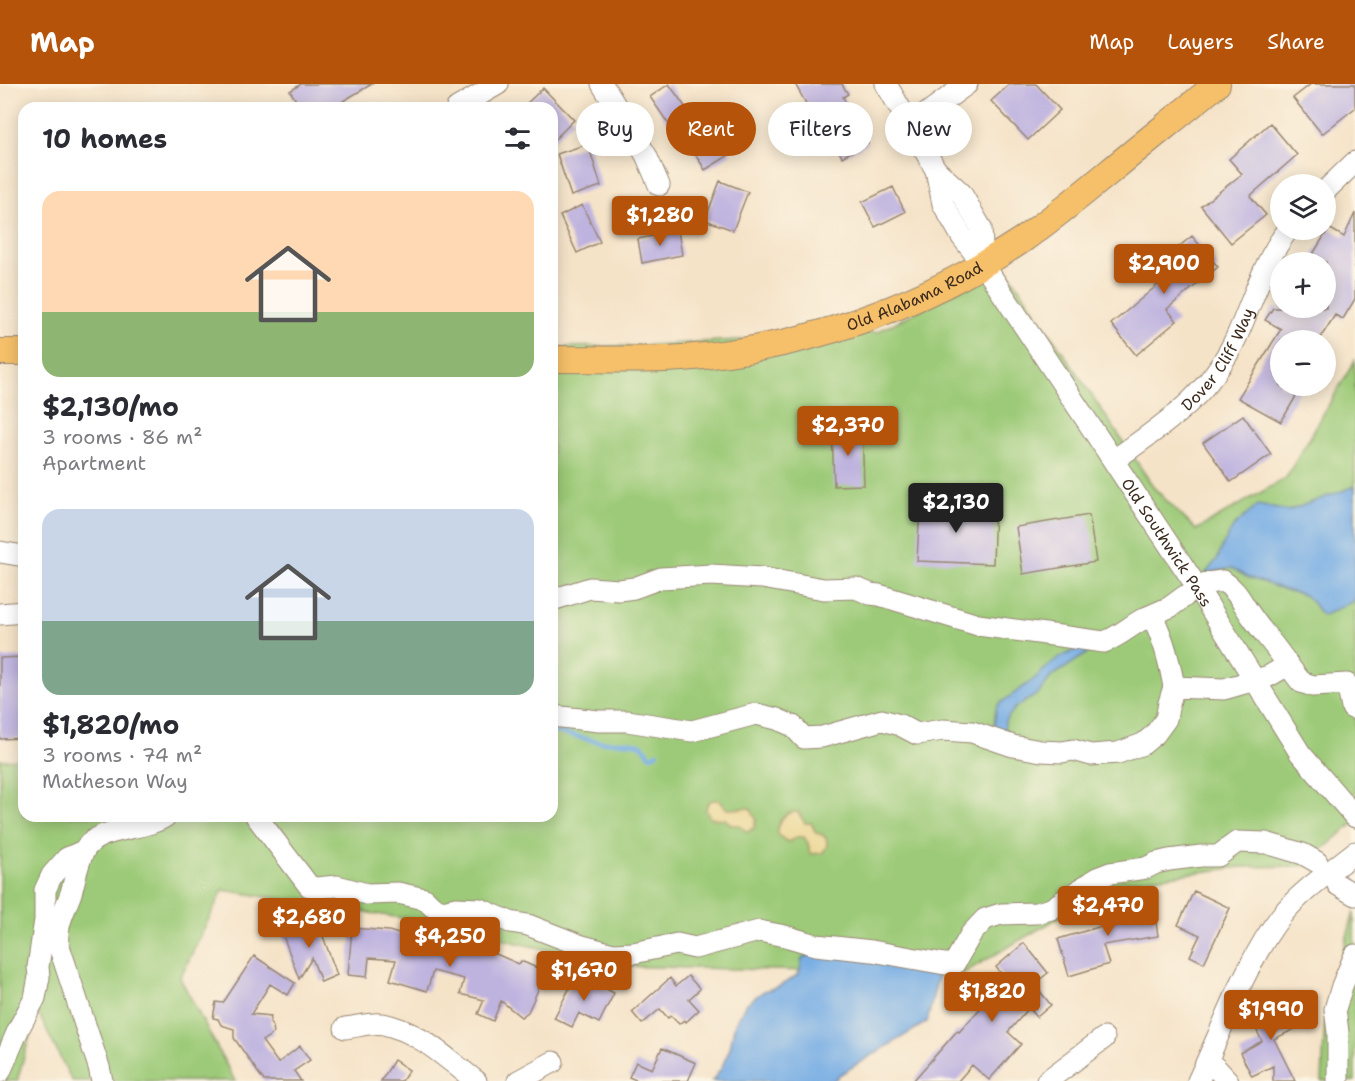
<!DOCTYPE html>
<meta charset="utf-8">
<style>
:root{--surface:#fff;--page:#f2f2f3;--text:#2b2b33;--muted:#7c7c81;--accent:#b45309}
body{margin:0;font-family:"Shantell Sans",sans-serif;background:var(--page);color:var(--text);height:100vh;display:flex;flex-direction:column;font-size:22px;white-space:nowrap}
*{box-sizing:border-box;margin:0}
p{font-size:20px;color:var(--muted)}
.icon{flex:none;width:33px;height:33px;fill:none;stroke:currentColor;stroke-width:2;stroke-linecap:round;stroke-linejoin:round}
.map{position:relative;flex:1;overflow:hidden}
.panel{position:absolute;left:18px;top:18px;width:540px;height:720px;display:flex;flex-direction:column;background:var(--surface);border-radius:18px;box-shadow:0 3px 15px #0003}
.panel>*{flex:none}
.hud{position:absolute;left:576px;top:18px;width:570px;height:54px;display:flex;gap:12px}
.fabs{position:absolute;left:1270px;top:90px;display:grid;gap:12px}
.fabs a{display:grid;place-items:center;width:66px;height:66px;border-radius:50%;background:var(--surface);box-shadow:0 3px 15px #0003;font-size:30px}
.price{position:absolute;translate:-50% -51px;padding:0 14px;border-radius:6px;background:var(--accent);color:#fff;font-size:20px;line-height:39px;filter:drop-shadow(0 2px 3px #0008)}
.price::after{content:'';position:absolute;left:50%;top:36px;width:18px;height:14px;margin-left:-9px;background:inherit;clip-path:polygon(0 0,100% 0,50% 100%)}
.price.on{background:#222;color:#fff}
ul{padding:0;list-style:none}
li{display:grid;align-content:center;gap:12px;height:318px;padding:0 24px}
li span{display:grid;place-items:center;height:186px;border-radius:18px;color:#555}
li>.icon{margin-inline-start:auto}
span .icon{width:108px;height:108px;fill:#fffc;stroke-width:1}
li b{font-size:26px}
h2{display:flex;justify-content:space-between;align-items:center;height:72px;padding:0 24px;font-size:26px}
.tag{padding:0 21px;border-radius:27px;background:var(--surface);box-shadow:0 3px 15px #0003;font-size:21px;line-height:54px}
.tag.on{background:var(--accent);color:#fff}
header{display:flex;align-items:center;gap:36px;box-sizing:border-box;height:84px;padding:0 30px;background:var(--accent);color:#fff}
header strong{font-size:28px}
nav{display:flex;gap:33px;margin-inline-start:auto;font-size:21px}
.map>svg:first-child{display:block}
.green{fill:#9dca78;stroke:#6c7a4b;stroke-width:1.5}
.sand{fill:#eeda9e;stroke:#94825e;stroke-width:1.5}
.water{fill:#75ace4;stroke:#586b81;stroke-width:1.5}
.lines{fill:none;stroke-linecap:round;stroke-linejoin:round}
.stream{stroke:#75ace4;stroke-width:4.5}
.building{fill:#beb2df}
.minor-casing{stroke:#988673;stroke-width:23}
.major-casing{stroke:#988673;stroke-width:28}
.minor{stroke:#fff;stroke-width:21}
.major{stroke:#f6c06b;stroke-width:26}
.labels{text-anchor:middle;stroke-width:4.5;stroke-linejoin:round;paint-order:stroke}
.street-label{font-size:16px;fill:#3b2a1e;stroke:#fcf5e5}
</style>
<header>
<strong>Map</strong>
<nav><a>Map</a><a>Layers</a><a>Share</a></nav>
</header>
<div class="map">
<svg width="1355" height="997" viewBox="0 0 1355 997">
<rect width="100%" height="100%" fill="#fcf5e5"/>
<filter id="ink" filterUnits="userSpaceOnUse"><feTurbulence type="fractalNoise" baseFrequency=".0167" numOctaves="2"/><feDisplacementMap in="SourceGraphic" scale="12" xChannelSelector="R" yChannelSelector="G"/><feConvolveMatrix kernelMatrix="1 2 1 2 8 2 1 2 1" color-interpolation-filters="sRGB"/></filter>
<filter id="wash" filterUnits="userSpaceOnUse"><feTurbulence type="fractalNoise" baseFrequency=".008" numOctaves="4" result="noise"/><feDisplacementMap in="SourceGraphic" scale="24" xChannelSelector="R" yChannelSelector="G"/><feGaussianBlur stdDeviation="1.35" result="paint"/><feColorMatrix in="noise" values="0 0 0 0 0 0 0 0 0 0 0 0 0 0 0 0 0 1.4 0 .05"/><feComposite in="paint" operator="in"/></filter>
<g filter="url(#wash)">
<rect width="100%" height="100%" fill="#f5e3c8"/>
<path class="green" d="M1003,183l7,7 145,215 41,41 90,-52 69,-118v462l-52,44 -62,1 -121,15 -160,93 -341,-9 -198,-45 -198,-31 -43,88 55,103h-163l-35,-70 -20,70h-17v-321l24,-1v57h528v-469l84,-1 241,-14z
M1354,828l1,169h-33l3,-65z"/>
<path class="sand" d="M712,716h7l8,9 23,-1 6,11 -2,9 -7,4 -8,-7h-8l-6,-6 -15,-1 -4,-8 1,-6z
M794,728h4l7,11h6l5,10c13,2 14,12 6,20l-12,1 -2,-11 -4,-6h-7l-9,5 -9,-6c-4,-11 3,-22 15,-24z"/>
<path class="water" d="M1355,402v113l-3,3 -30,14 -9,-13 -9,-8 -16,-4 -41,-14 -15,-9 -27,6 13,-16 4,-11 11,-20 25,-22 30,6z
M1100,561l-49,32 -13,17 -22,13 -11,14 -1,18 -11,-4 3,-26 3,-5 34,-24 22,-20 20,-10z
M812,869l121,16 5,7 -11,46 -88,53 -5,6h-122l9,-12 9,-21 5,-25 11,-19 18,-13 16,-5 19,-12 3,-15z"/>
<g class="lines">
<path class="stream" d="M552,647l48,11h30l12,3 9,11 7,-3"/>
</g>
<g id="blocks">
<path class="building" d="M301,0h71l-29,17 5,7h-47l-11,-17z
M669,0l29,41 11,-7 22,36 -26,16 -27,-45 -6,4 -22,-32z
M795,0h47l6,10 -5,3 25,46 -26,14 -25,-46 -5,3z
M1010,0h26l24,26 -32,30 -37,-39z
M1311,0h44v24l-33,26 -29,-36z
M543,4l31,32 -22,22v-34h-30z
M1270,39l27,32 -47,41 16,19 -35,28 -30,-37 41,-32 -13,-15z
M588,60l13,42 -30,10 -14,-42z
M720,97l28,11 -15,38 -28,-10z
M893,103l12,25 -30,15 -13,-25z
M582,121l18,37 -23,11 -17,-37z
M1355,129v86l-12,20 -8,-4 -16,25h-38v46h21l-21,36 -43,-24 43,-69 -16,-9 8,-12h53v-46h-15l4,-7 -2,-1 16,-26 15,9z
M678,147l4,24 -40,8 -4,-24z
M1192,152l26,31 -51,42 10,12 -41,34 -25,-31 49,-41 -10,-13z
M1243,331l28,39 -40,28 -28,-39z
M862,344l2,57 -30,1 -2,-57z
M920,420l75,2 -2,58 -76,-3z
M1089,431l7,47 -73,12 -7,-47z
M24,573v81l-24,1v-81z
M1194,807l36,17 -26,55 -14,-7 10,-21 -22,-10z
M1153,817l5,35 -55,9 6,19 -40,12 -11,-37 51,-15 -2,-15z
M316,833l21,58 -16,7 -9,-24 -13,21 -18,-49z
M352,844l37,3 40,12 2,-6 22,7 1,-5 36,9 -1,3 30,13 2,-3 25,11 -18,40 -7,5 -20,-16 -8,20 -15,-7 6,-14 -24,-6 4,-15 -31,-8 -6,20 -37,-11 6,-20 -27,-2 -2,19 -19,-2z
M1024,859l24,30 -14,11 17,21 -14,12 -8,-9 -21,24 13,12 -32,36 -17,-15 -14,16h-45l44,-50 2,1 47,-52 -10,-13z
M254,872l41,27 -7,12 -18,-11 -19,30 20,2 -1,7 3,4 1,6 -12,8 16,22 22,-17 10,14 -16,11 7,10h-37l-30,-43v-9l-13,-4 -3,-6 -5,-1 3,-16 7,1z
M577,890l37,19 -15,30 -20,-10 -7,14 -18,-9z
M688,892l12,13 -11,10 10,11 -13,12 -2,-2 -5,4 -8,-8 -3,2 -8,-9 -18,15 -10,-12 38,-34 6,8z
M1284,914l15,29 -25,12 21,42h-22v-15l-21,10 -12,-23 22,-12 -13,-26z
M662,964l34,15 -8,18h-50l-9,-4 7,-15 16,7z
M394,976l15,10 -7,11h-21z"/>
</g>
</g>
<g filter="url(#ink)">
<use href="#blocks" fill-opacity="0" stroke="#988673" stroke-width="1.5"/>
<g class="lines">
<defs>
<g id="minor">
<path d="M602,0l44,71 13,30"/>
<path id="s1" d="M886,0l50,86 7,34 19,33 21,27 214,323 103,166 55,64"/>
<path d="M457,24l41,-24"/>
<path d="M911,41l56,-41"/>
<path d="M936,86l25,23 20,35 2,36"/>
<path d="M1326,106l29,-28"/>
<path id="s2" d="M1114,376c51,-36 94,-63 122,-122 17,-37 27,-76 52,-108"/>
<path d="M0,468l24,4"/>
<path d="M1207,499l16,-2c14,9 19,22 29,36 11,16 25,31 36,48"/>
<path d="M552,516l38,-12 29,2 15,-2 27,-10 50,-3 51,3 62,11 32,-1 14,6 9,1 99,30 126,17c15,-5 27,-17 41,-24l10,4c10,21 15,42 19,65"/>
<path d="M0,530l24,-2"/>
<path d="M1145,534l25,-11 15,-11"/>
<path d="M552,632l47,5h28l65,10 64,-17 21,5 16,7 11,12 18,-1 60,-17 18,5 17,9 26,-4 29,2 41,14 28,5 21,1 11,-2 18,5 27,-2 25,-9 12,-10 11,-15 3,-16 5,-16 50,2 45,-13 19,-11 13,17 12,4 34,-2 5,24"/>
<path d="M256,732l53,70 7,2 21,-2 30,8 31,-1 27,6 7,7 10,5 14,-3 24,1 30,13 18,3 54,21 31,8 20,-1 44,-9 18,4 64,-17 26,5 31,9 56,6 73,13h9l17,-30 14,-15 16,-5 35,-1 15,-4 46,-31 13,-5 36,-5 10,-5 13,-3 32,-4h17l19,-14 29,1 37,11 14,8"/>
<path d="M1338,801l17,10"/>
<path d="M345,944c11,-1 26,-6 38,-4 36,7 64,35 93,57"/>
<path d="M1207,979l9,5 12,13"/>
<path d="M0,988l19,-44 16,-30 4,-21 -1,-10 7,-47v-30l7,-15 15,-17 16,-7"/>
<path d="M102,997l-3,-14 -41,-124c-2,-18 7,-33 13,-50 4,-13 6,-28 12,-40 12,-28 61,-21 83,-37"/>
<path d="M518,997l35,-19"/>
<path d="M1047,997l57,-43"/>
<path d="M1198,997c25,-53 48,-120 83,-165 20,-25 49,-44 74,-64"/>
<path d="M1338,997v-49l-3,-23 7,-23 13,-31"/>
</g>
<g id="major">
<path d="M0,268h24"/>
<path id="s3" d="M552,275c44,0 88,2 131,-1 120,-9 239,-51 339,-118 30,-21 58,-44 86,-67 36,-30 73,-59 109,-89"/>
</g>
</defs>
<use href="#minor" class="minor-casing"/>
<use href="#major" class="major-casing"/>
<use href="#minor" class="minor"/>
<use href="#major" class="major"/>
</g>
</g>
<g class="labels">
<g class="street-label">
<text dy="6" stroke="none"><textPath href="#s3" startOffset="372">Old Alabama Road</textPath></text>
<text dy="6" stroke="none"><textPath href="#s2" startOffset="147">Dover Cliff Way</textPath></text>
<text dy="6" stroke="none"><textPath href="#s1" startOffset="540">Old Southwick Pass</textPath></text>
</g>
</g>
</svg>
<div class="fabs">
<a><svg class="icon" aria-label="layers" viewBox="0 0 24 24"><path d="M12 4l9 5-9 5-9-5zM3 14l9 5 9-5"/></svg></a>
<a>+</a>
<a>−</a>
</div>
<b class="price" style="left:660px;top:163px">$1,280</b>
<b class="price" style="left:1164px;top:211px">$2,900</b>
<b class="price" style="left:848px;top:373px">$2,370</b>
<b class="price on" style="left:956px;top:450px">$2,130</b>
<b class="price" style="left:1108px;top:853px">$2,470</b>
<b class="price" style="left:309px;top:865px">$2,680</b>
<b class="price" style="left:450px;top:884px">$4,250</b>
<b class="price" style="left:584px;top:918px">$1,670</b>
<b class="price" style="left:992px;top:939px">$1,820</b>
<b class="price" style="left:1271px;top:957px">$1,990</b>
<div class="hud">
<a class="tag">Buy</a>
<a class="tag on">Rent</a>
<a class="tag">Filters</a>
<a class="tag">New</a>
</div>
<section class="panel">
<h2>10 homes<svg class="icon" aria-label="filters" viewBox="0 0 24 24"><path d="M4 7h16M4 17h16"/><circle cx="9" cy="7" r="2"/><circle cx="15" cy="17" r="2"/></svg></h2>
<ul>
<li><span style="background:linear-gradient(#ffd9b3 65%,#8fb573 0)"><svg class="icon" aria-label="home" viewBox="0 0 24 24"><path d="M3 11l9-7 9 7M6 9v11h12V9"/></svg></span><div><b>$2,130/mo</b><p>3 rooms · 86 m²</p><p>Apartment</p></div></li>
<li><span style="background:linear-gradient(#c9d6e8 60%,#7fa58c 0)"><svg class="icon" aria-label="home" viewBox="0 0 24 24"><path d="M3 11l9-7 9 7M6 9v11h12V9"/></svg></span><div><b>$1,820/mo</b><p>3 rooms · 74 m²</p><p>Matheson Way</p></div></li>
</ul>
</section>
</div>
